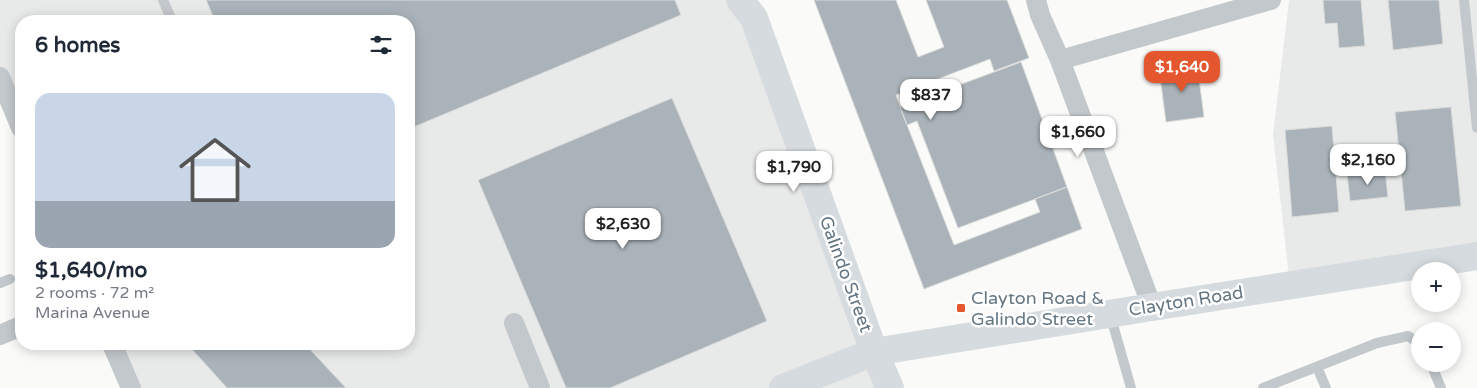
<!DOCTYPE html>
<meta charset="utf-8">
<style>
:root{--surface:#fff;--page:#f2f2f3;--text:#1f2937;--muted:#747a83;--accent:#e4572e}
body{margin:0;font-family:"Varela Round",sans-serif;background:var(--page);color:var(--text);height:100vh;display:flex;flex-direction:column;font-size:19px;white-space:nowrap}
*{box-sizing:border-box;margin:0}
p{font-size:16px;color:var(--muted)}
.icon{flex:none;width:28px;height:28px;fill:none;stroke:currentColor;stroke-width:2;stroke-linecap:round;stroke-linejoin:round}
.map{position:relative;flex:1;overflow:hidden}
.panel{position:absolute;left:15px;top:15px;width:400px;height:335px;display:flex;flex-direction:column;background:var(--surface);border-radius:20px;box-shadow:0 2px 12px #0003}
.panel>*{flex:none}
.buttons{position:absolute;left:1411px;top:262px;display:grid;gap:10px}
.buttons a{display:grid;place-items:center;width:50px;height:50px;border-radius:50%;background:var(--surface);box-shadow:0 2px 12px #0003;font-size:25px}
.price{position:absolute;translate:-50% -42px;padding:0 11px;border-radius:10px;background:#fff;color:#222;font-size:16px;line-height:32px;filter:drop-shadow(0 1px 2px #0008)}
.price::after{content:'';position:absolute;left:50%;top:30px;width:15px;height:11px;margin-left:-8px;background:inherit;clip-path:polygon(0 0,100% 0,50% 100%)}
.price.selected{background:var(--accent);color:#fff}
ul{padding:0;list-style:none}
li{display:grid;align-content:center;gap:10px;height:265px;padding:0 20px}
li span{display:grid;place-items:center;height:155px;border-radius:15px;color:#555}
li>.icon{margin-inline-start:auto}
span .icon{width:90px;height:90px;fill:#fffc;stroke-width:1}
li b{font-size:21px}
h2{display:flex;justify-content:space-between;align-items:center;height:60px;padding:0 20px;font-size:21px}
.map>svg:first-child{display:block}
.built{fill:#e8e9e9}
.building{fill:#aab3b9;stroke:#dcdcda}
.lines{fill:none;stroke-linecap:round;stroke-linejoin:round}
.lane{stroke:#c3c8cc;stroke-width:10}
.street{stroke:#c3c8cc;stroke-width:20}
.secondary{stroke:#d6dbdf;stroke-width:28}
.primary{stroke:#d6dbdf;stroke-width:28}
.poi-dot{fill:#e4572e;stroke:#fff;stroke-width:2}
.labels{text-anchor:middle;stroke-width:5;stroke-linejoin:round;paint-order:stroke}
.street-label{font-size:18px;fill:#657683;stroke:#fff}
.poi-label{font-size:18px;fill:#657683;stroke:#fff;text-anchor:start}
</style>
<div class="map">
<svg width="1477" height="388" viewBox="0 0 1477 388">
<rect width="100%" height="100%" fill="#fafaf8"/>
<path class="built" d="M0,0h740l150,388h-759l-19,-44h297v-323h-388v107l-21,-51z
M1289,0h188v256l-187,29 -17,-150z"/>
<path class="building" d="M206,0h469l6,15 -272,114v-108h-194z
M814,0h82l22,57 26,-10 -18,-47h81l22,58 -35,13 -4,-12 -94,36 4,12 54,138 86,-33 -5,-13 32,-12 15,42 -158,60z
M1323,0h38l4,46 -26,2 -2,-25 -12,1z
M1388,0h51l4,44 -50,6z
M1021,62l46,125 -109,41 -41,-107 -10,4 -7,-18z
M1197,64l7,53 -38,5 -7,-53z
M672,98l95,223 -157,67h-44l-88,-208z
M1451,107l10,99 -56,5 -10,-99z
M1332,126l7,86 -47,5 -7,-87z
M1385,170l3,27 -38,4 -3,-27z
M195,344h110l41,44h-119l-38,-42z"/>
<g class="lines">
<path class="lane" d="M163,0l9,21
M1464,0l13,128
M0,283l10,-4
M1110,314l21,74
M1431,364l10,24
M1317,367l9,21
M1263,388l114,-45 31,-7 12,8"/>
<path class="street" d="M1036,0l4,15 20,45 92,247
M1060,60l211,-60
M0,77l21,51
M514,323l26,65
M0,335l21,-9
M112,344l19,44"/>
<path class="secondary" d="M740,0l14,18 120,334 16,36"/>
<path class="primary" d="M783,388l91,-36 278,-45 325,-51"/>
</g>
<rect class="poi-dot" x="956" y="303" width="10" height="10" rx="2.5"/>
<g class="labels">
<g class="street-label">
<text transform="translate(846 274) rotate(70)" y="6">Galindo Street</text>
<text transform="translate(1186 301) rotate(-9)" y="6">Clayton Road</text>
</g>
<g class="poi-label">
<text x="971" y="304">Clayton Road &amp;<tspan x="971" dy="21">Galindo Street</tspan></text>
</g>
</g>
</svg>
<div class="buttons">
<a>+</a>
<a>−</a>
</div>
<b class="price selected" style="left:1182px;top:93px">$1,640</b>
<b class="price" style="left:931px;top:121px">$837</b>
<b class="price" style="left:1078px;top:158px">$1,660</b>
<b class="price" style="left:1368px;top:186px">$2,160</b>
<b class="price" style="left:794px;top:193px">$1,790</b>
<b class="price" style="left:623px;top:250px">$2,630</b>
<section class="panel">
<h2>6 homes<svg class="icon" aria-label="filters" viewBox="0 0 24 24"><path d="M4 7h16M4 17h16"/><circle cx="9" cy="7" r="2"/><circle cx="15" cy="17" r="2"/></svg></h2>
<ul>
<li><span style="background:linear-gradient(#c9d6e8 70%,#9aa5b1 0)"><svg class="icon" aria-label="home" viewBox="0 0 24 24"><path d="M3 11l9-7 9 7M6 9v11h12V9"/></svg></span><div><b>$1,640/mo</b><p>2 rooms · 72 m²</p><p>Marina Avenue</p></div></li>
</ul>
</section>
</div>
